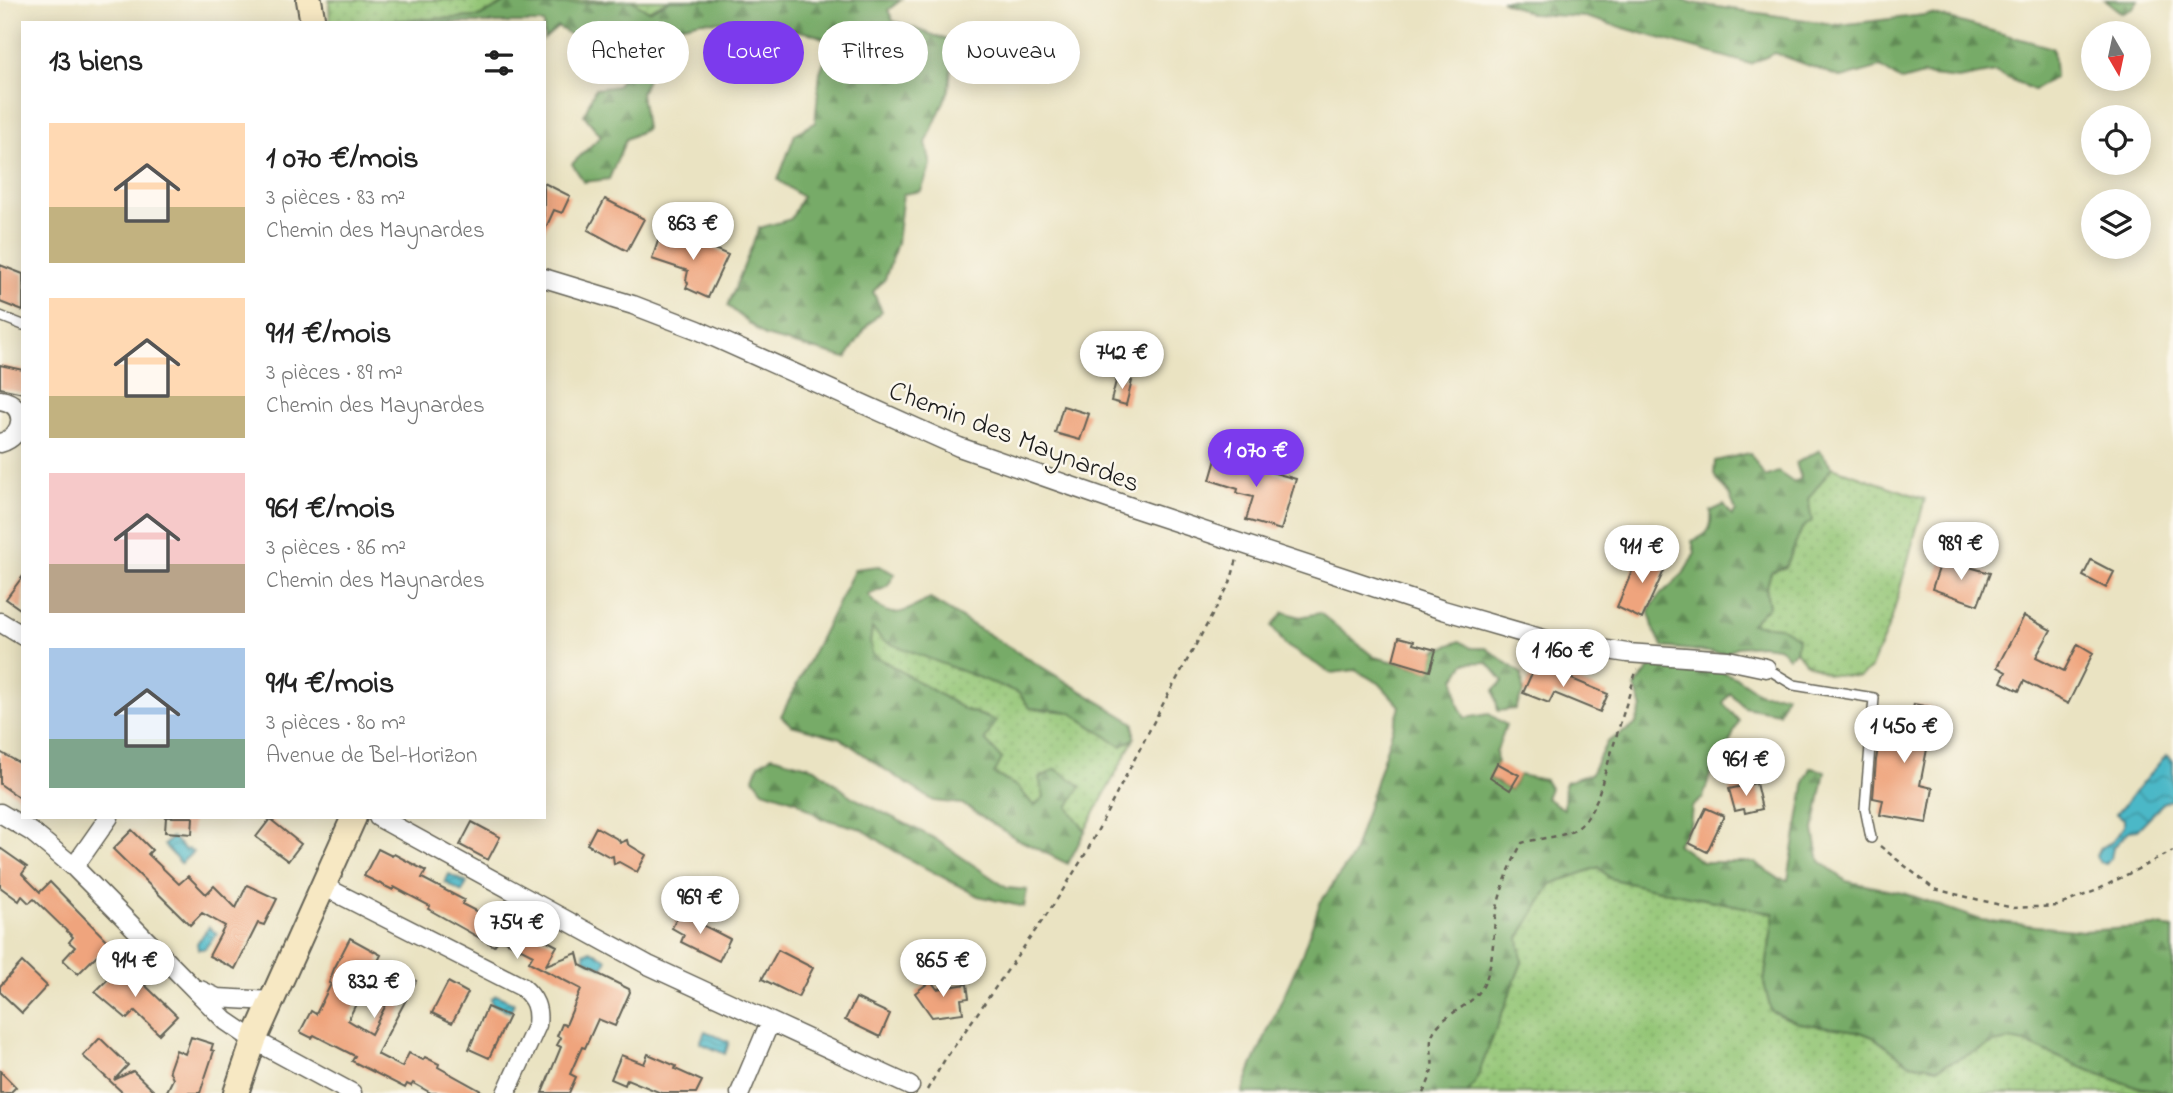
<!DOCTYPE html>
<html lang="fr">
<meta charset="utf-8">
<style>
:root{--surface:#fff;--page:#f2f2f2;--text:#222;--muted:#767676;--accent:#7c3aed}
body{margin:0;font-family:"Indie Flower",sans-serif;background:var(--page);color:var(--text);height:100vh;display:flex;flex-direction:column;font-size:26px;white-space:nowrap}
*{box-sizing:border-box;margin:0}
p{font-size:23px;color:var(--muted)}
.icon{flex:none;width:38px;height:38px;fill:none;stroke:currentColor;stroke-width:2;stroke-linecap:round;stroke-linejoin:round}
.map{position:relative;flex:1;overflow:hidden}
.sheet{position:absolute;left:21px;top:21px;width:525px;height:798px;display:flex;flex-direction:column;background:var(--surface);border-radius:0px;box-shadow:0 4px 18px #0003}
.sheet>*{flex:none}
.hud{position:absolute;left:567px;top:21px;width:665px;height:63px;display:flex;gap:14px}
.needle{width:46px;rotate:171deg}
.fabs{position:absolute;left:2081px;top:21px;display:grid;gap:14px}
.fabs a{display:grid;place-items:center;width:70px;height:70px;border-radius:50%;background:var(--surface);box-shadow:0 4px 18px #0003;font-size:35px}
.price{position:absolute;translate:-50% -60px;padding:0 16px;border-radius:24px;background:#fff;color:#222;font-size:23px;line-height:46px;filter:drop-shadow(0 2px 4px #0008)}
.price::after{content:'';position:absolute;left:50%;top:42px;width:21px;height:16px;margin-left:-10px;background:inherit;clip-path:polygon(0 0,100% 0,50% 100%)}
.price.active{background:var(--accent);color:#fff}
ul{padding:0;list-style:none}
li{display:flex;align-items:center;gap:21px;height:175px;padding:0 28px}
li span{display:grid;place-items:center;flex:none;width:196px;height:140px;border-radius:0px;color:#555}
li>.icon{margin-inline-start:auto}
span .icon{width:84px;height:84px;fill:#fffc;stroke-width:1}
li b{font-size:30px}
h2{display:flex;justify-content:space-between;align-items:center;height:84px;padding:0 28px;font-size:30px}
.tag{padding:0 24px;border-radius:32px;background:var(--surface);box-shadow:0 4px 18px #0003;font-size:24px;line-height:63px}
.tag.active{background:var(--accent);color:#fff}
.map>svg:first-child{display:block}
.grass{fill:url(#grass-dots);stroke:#58714a;stroke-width:2}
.forest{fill:url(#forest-firs);stroke:#4a6442;stroke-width:2}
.water{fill:url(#water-waves);stroke:#346a72;stroke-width:2}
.building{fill:#efa47d;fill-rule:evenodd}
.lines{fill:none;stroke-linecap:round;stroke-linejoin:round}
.lane-casing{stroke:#646256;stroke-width:12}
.street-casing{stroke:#646256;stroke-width:21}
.secondary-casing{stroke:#646256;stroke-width:28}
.path{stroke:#646256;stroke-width:2.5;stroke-dasharray:5 5;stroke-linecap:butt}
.lane{stroke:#fff;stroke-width:9}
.street{stroke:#fff;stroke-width:18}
.secondary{stroke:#f7e8c3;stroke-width:24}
.labels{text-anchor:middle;stroke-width:5;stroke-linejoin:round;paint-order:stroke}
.street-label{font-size:28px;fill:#1c1c1c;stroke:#fbf7ec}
</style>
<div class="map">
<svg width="2173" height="1093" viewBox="0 0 2173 1093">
<defs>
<pattern id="grass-dots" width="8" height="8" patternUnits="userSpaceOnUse" patternTransform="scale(1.75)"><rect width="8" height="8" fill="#94c677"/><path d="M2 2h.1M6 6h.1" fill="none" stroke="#7faa66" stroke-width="1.8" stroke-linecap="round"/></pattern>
<pattern id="forest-firs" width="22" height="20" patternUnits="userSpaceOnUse" patternTransform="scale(1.75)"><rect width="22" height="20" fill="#77ab68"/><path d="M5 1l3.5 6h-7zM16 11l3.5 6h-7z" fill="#618a55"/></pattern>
<pattern id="water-waves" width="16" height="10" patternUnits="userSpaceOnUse" patternTransform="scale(1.75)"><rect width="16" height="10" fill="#4cb8c7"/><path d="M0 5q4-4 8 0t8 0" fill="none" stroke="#3e95a1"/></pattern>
</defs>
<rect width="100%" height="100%" fill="#fbf7ec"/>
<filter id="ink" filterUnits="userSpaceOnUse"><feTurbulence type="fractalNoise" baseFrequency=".0143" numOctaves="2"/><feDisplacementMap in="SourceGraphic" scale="14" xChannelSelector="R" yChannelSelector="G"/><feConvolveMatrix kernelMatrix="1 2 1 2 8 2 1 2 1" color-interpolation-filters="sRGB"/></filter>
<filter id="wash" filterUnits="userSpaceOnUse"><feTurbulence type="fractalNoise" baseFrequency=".00686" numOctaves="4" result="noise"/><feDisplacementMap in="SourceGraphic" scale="28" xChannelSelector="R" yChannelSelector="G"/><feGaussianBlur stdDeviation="1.57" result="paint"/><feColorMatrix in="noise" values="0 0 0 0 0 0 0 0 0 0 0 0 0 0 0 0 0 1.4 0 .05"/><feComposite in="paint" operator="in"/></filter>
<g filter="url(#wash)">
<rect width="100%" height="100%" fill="#eae3c2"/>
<path class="grass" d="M329,0h287l-83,7 -23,-7 -31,17 -149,6z
M631,0h39l-21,11z
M1832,467l93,32 -34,122 -20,47 -12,9 -32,-3 -22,-12 -9,-11 2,-13 -48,-13 19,-19 -3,-16 5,-18 15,-5 16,-39 6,-29z
M872,626l85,42 62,25 11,15 40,4 51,34 13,-7 -49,92 -17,-24 12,-20 -36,10 -10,10 -16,-20 -24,-13 -9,-34 10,-20 -31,-11 -92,-55 -2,-11z
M1599,867l45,20 130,26 -10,70 7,28 27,12 60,8 15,6 36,26 29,5 56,-25 15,-3 17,3 62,27 45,16 37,7h-703l8,-10 47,-121 -3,-24 32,-54z"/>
<path class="forest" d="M510,0l23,6 98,-6 18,11 21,-11h231l-13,10 5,11 60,21 -4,48 -23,53 5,22 -10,26 -18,3 -6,49 -12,36 -12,13 9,19 -15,15 -21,32 -81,-22 -37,-30 31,-78 32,-9 11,-22 -24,-17 17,-46 20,-11 5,-51 11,-30 -17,-8 -57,-11 -55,-2 -23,5 -26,39 -12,28 5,36 -20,10 -17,40 -25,3 -12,-18 29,-28 -17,-21 11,-26 22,-3 20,-35c-16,-15 -38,-15 -59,-11l-20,-13 -14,12v-16h-187l122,-6z
M1501,0h181l16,4 141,21 93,-11 121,34 2,29 -21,13 -39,-18 -37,7 -35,-4 -21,6 -22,-14 -38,11 -67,-25 -25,11 -165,-47 -54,-3z
M2105,0h33l-6,9 -10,4z
M1820,450l12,17 -24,32 4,22 -10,7 -16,39 -15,5 -5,18 3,16 -18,18 29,3 18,11 -2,13 -8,6 -10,-10 -17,-2 -24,2 -12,7 -62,-7 -9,-16 -5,-21 11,-15 23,-21 12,-21 -3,-12c16,-6 21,-12 19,-30l13,-6 8,11 4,-5 -6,-15 -16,-21 1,-14 35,-8 15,24 13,-5 15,10 8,-3 -5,-16z
M879,566l16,8 -8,13 -19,8c21,29 36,17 62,4l204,124v16l-13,7 -51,-34 -40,-4 -11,-15 -136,-52 -11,-13 -2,15 2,11 92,55 32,12 -11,19 17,19 -8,15 24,13 16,19 10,-9 -5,-19 17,-9 25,17 -13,21 17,24 -17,33 -53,-26 -53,-34 -28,-3 -47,-30 -47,-33 -49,-13 -10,-9 74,-147z
M1284,612l16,5 20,-4 54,44 55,13 7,-20 24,-9 11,7h15l36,26 1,19 -8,16 -17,2 -4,-21 9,-9 -16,-19 -22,1 -10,16 3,25 7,14 24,-4 17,11 -10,28 1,10 -7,15 20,12 9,-15 26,5 5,8 -4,10 18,11 1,-27 26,-8 16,-32 28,-17 7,-17 -7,-21 19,-24 38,11 19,-7 26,11 24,16h25l-7,19 -35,-6 -14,-14 -7,10 16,18 -11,25 -13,12 -12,40 -11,9 -2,18 -13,19 25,18h52l24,16 10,2 17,-100 6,-12 14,3 -11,59 3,17 3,14 26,20 61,13 74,26 102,11 75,-5 15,2v165l-40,-7 -45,-16 -62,-27 -17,-3 -15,3 -56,25 -29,-5 -36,-26 -15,-6 -60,-8 -27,-12 -7,-28 10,-70 -130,-26 -35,-9 -10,-11 -48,17 -32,54 3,24 -47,121 -8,10h-225l10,-27 49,-109 19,-54 32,-46 48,-151 -21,-23 -24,-13 -24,3 -46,-28 -13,-19z
M772,756l43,12 37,29 82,41 73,50 20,2 -3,17 -46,-11 -79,-42 -37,-25 -41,-11 -24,-17 -34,-11 -9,-12 5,-14z"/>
<path class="water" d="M2166,755l7,6v39l-9,2 -27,28 -8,1 -16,17 -2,10 -5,6 -6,-2 -4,-6 4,-8 12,-6 12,-16v-7l-8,-5z
M172,837l13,13 4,-1 4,3 -12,11 -17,-18z
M449,874l18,9 -5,9 -17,-10z
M209,927l8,7 -13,15h-6l-1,-6z
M590,950l17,9 -4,9 -18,-9 -1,-6z
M496,995l18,8 -4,9 -18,-8 -1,-6z
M705,1031l24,11 -4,12 -25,-11z"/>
<g id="blocks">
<path class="building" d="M544,183l26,13 -8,17 -8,-3 -10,22z
M605,199l39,20 -17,32 -39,-21z
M701,234l13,5 -4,8 18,8 -20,43 -22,-10 2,-5 -2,-3 2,-9 -36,-12 8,-24 20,9 1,-5 17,5z
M0,265l23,9v37l-23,-9z
M0,365l23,5v23l-23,-5z
M1117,377l15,4 -6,24 -15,-4z
M1063,406l26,8 -9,26 -25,-7z
M1227,451l21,6 -2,8 50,14 -15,51 -35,-10 7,-23 -16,-4 1,-4 -28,-9 7,-24 8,2z
M1640,552l27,12 -25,55 -25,-12z
M1942,559l48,14 -12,32 -46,-16z
M2091,560l23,12 -8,16 -23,-12z
M23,576v35l-17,-12z
M2024,616l27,14 -15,27 28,14 14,-27 15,9 -25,51 -44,-23 -5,10 -18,-9 5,-10 -9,-5z
M1399,637l15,4 -1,3 23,6 -6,21 -37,-11z
M1536,664l72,30 -8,18 -46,-19 -5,10 -26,-10z
M1914,704l21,4 -15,77 13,3 -6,35 -47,-8 3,-15 -10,-2 3,-38 8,-47 27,5z
M0,752l23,13v35l-23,-16z
M1497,763l22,12 -9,15 -20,-13z
M1756,783l6,26 -17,4 -1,-4 -9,2 -6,-22z
M1706,808l18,8 -17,36 -18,-9z
M166,817h27l-1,17 -27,-2z
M270,819l31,25 -13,17 -32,-24z
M472,822l28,15 -12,23 -28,-15z
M596,827l23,13 1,3 7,-3 1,4 18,11 -9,17 -18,-10 -5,2 -1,-8 -3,1 -23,-13z
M132,830l20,20 -4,4 31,30 9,-8 18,18 8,-8 22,22 11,-23 30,14 -13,26 -6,-2 -23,46 -26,-13 16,-30 -23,-13 -12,12 -77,-76z
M0,848l27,19 -5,7 18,18 10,-10 59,61 -31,31 -15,-14 12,-13 -6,-5 4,-5 -39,-38 -5,4 -7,-7 -3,5 -19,-14z
M378,849l14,7 2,-2 32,17 -4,7 42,22 -2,4 62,32 3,-6 30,16 -11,19 31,-12 3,12 49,24 1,3 -15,34 -17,-7 -13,29 -3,-1 -12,27 6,3 -7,16h-27l19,-46 -4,-2 4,-7 -4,-2 5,-12 4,1 15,-36 -52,-27 4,-7 -33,-17 -6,8 -66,-37 2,-3 -36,-19 -1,3 -29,-14z
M682,907l12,6 -3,6 39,20 -11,22 -38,-19 3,-7 -12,-7z
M350,938l31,17 -3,6 38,20 -39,73 25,13 7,-14 14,7 2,-3 14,7 -1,3 47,26h-54l-18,-10 -2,3 -4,-2 -2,4 -53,-27 3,-5 -41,-21 -2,3 -12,-6 11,-21 5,3 15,-30 -2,-1 5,-14zM363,990l24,13 -16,31 -23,-14z
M778,950l35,18 -15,29 -36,-18z
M22,962l25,24 -25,27 -22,-21v-6z
M123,964l54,52 -18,18 -24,-23 -8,8 -32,-27z
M931,981l6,8 30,-5 2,14 -8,1 2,14 -31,4 -17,-24z
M448,982l20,11 -16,30 -20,-10z
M856,998l34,16 -10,23 -35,-17z
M487,1007l22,9 -20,42 -20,-9z
M191,1037l22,7 -2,6 3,1 -14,42h-34l7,-14 -4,-9 7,-20 9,4z
M100,1038l28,27 -14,15 19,-9 23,22h-33l-40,-37z
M648,1054l28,12 -1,3 27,12 -6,12h-35l-34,-14 -2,6 -14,-6 10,-24 23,9z
M0,1071l16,16 -6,6h-10z"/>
</g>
</g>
<g filter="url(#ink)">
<use href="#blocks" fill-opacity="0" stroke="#646256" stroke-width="2"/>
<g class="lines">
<defs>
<path id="lane" d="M0,316l23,9
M1766,668l28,17 80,13 -9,110 6,30"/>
<path id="street" d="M544,278l89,27 65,25 261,117 175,61 309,102 104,30 80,13 101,7 38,8
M0,400c28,4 26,36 0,43
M0,622l23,14
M0,813l32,19 42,35
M109,817l-35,50 152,154 28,19 98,53
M378,817l270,148 262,121
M323,886l199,101c13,11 17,21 15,38l-31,68
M200,990l17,8 54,3
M740,1093l30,-71"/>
<path id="secondary" d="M309,0l4,23
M236,1093l18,-53 100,-223"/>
</defs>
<use href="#lane" class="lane-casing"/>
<use href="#street" class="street-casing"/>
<use href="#secondary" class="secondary-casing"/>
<path class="path" d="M1880,846l54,43 79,19 44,-2 38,-15 78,-40
M927,1090l17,-29 112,-160 30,-48 77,-149 67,-121 7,-24
M1423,1093c6,-11 11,-23 9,-36 -1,-10 -3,-16 2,-26 11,-18 38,-25 48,-43 11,-20 11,-47 13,-69 4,-26 15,-54 27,-76 18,-6 48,-5 60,-19 7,-7 11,-17 15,-25l40,-130"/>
<use href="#lane" class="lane"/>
<use href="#street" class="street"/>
<use href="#secondary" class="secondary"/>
</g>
</g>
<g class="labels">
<g class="street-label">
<text transform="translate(1015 435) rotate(21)" y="10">Chemin des Maynardes</text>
</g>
</g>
</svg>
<div class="fabs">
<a><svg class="needle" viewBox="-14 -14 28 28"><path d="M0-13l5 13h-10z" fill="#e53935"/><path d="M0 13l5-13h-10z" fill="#767676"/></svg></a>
<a><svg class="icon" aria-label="locate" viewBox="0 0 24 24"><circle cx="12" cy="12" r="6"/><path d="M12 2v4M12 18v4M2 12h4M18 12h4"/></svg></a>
<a><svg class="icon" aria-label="layers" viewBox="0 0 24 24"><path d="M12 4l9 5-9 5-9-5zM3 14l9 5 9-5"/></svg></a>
</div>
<b class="price" style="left:693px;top:262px">863 €</b>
<b class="price" style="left:1122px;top:391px">742 €</b>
<b class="price active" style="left:1256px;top:489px">1 070 €</b>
<b class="price" style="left:1961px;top:582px">989 €</b>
<b class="price" style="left:1642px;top:585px">911 €</b>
<b class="price" style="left:1563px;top:689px">1 160 €</b>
<b class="price" style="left:1904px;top:765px">1 450 €</b>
<b class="price" style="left:1746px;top:798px">961 €</b>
<b class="price" style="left:700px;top:936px">969 €</b>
<b class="price" style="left:517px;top:961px">754 €</b>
<b class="price" style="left:135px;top:999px">914 €</b>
<b class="price" style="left:943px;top:999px">865 €</b>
<b class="price" style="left:374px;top:1020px">832 €</b>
<div class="hud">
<a class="tag">Acheter</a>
<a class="tag active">Louer</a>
<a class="tag">Filtres</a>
<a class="tag">Nouveau</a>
</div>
<section class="sheet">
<h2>13 biens<svg class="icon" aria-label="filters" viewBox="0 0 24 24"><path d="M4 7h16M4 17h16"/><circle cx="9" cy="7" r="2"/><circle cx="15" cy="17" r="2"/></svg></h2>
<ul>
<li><span style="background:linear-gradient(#ffd9b3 60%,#c2b280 0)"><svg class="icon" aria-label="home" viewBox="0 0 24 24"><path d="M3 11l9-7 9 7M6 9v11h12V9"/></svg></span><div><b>1 070 €/mois</b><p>3 pièces · 83 m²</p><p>Chemin des Maynardes</p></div></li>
<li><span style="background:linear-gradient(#ffd9b3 70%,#c2b280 0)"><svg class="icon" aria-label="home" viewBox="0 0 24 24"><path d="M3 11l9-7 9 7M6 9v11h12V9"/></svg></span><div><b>911 €/mois</b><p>3 pièces · 89 m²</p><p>Chemin des Maynardes</p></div></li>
<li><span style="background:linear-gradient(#f6c9c9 65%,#b9a48a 0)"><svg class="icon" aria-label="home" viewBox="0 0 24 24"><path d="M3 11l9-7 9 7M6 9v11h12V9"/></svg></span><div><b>961 €/mois</b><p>3 pièces · 86 m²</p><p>Chemin des Maynardes</p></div></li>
<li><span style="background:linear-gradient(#a9c7e8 65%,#7fa58c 0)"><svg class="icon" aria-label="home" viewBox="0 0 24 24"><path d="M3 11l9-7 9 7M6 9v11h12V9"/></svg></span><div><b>914 €/mois</b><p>3 pièces · 80 m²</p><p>Avenue de Bel-Horizon</p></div></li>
</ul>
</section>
</div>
